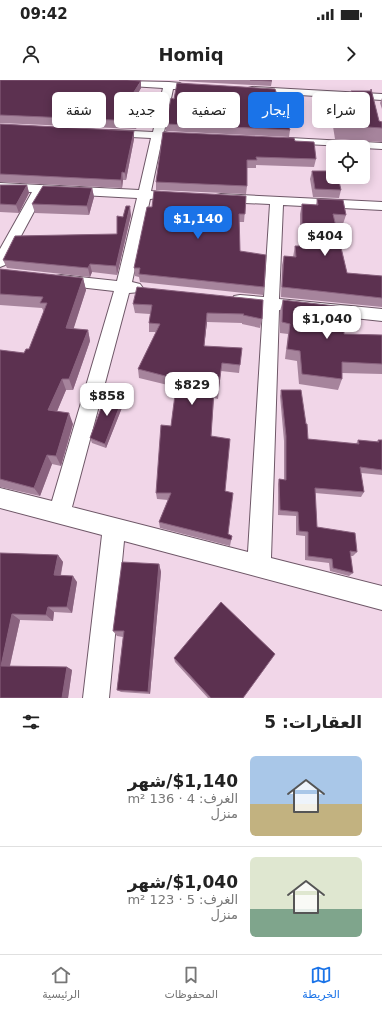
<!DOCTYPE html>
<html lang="ar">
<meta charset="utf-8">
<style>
:root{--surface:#fff;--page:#f2f2f2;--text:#222;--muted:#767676;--line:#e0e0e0;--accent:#1a73e8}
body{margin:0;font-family:"DejaVu Sans","Noto Naskh Arabic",sans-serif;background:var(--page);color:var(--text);direction:rtl;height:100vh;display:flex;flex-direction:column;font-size:15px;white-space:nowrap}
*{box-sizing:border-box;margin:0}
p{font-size:13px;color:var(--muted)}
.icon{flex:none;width:22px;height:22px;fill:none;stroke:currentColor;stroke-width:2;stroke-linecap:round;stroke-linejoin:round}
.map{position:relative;height:618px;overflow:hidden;direction:ltr}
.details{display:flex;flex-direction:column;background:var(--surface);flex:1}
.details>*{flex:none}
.top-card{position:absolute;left:12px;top:12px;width:358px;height:36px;direction:rtl;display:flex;gap:8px}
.tools{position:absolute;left:326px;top:60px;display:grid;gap:8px}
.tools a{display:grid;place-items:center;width:44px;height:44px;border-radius:6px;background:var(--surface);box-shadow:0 2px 10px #0003;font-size:20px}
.price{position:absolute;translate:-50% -34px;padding:0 9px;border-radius:8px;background:#fff;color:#222;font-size:13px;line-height:26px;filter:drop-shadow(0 1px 2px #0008)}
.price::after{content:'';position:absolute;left:50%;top:24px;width:12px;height:9px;margin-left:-6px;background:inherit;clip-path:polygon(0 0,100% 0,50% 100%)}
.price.on{background:var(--accent);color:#fff}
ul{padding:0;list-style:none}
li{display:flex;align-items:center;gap:12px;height:100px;padding:0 20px}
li+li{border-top:1px solid var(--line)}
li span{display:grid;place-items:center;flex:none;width:112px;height:80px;border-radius:6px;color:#555}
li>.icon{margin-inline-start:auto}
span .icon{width:48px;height:48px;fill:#fffc;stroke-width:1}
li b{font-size:17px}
h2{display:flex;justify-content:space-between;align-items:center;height:48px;padding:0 20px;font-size:17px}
.tag{padding:0 14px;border-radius:6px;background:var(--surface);box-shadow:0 2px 10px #0003;font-size:14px;line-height:36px}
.tag.on{background:var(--accent);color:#fff}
.status{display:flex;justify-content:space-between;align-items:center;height:28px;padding:0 20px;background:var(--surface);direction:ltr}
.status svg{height:11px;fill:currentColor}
header{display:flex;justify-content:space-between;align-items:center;height:52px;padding:0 20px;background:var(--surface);font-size:18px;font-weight:700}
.dock{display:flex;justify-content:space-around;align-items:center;height:56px;border-top:1px solid var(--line);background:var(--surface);font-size:11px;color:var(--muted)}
.dock a{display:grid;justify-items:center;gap:2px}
.dock .on{color:var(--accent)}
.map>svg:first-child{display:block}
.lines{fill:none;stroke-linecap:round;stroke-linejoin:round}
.street-casing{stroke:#6e5767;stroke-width:2}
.street{fill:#fff;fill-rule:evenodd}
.wall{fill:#a6849c}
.shaded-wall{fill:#89627e}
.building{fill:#5c3150;stroke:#89627e}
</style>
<div class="status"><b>09:42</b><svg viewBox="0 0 49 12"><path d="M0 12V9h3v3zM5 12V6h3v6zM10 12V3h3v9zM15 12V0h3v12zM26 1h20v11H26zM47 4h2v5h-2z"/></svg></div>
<header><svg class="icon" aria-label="forward" viewBox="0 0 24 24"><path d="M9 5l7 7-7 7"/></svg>Homiq<svg class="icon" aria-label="person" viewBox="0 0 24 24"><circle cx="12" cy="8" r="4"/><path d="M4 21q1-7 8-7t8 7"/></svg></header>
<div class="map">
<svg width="382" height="618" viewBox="0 0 382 618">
<rect width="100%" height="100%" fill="#f1d6e8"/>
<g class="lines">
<defs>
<path id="street" d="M76,0l93,2 11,1 5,3 -5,3h-7l-9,43 9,2 2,2 -6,3h-7l-11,52 9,1 1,3 -1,3 -10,1 -18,83 8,2 3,4 -3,4 -11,1 -57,214 176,45 15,-244 -29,-4 -2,-4 2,-4 6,-1 24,2 6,-93 -49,-2 -5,-1 -1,-3 1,-3 5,-1 161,8v8l-99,-5 -4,94 103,10v12l-103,-11 -8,248 111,28v24l-258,-69 -15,157h-26l19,-163 -102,-27v-20l52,13 62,-210 -53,-6 -5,-1 -3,-4 3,-4 5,-1 56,6 20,-83 -93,-5 -37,69 -2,3 -5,2v-18l32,-57 -32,-1v-8l139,7 12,-52 -40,-2 -6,-3 6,-3 42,2 10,-44 -82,-5z
M252,7l130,7v6l-134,-8 -1,-2 1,-2z
M290,58l92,5v6l-19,-1v-1l-77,-4 -2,-2 2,-2z"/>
</defs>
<use href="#street" class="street-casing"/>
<use href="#street" class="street"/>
</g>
<path class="wall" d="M0,0l141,8 -4,7h4l1,8 -6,26 -136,-6z
M179,0h92l1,1 -1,5 -92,-5z
M371,9l8,32 3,1v20l-47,-3 -4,-25 3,-13h14l3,-10h19z
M382,18v11l-2,-6z
M0,44l134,7v8l-8,41h-3l-1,8 -122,-6z
M166,44l124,6 -1,7 -123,-6z
M295,61l21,18 -2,8 -58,-2v3h-9v18l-1,8 -90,-4v-8z
M312,91l29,19 -2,8 -26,-1 -3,-18z
M0,105h27l2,8 -10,20 -19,-1z
M92,108l2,9 -5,18 -54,-2 -3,-9z
M246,116l-2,26h-5l1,29 24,36 -1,8 -123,-13 -1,-5 -4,-1 -1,-8 18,-61z
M317,119l29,16 -3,9h-7l11,49 35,3v31l-101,-10 1,-32 2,-9 9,1 2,-11h6l-1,-8v-24l2,-10 14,1z
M131,135l-14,60 -25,-3 -2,5 -83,-9 -4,-8 114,-26 6,-17z
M0,189l83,9 3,12 -13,39 15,1 2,11 -17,49h-7l-9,21 16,13 -12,42 -9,-2 -12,32 -40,-9v-137l24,3 5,-4 15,-37 -2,-4 -42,-3z
M263,220l-1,19 -2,9 -18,-4v-1l-35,-1 -3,24 36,19 -1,8 -18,-2 -3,28 -4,-1 -3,38 14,55 3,43 4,2 -2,10 -70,-18 -1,-6 9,-22 -11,-1 -1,-6 15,-67 5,-39 -37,-9 -1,-9 18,-37h-7v-9l1,-9 -15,-1 -2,-9z
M283,220l61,34 38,1v39l-40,-1v6l-4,11 -39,-6 -2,-23 -12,-2 3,-25 -8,-1v-22z
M281,310l27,49 48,5 2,-4 19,2 1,-2h4v35l-21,-2 3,19 -3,5 -46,-4 2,34 40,25 -4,4h-3l3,17 -4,3 -19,-5 -1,-8 -24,-3v-24l-9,-1v-19l-18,-1v-31l1,-5 5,1v-39l-4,-45z
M125,320l-19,48 -14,-5 -2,-5z
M0,473l58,2 5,7 -2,13 16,7 -5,31 -18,-1 -1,9 -33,-1 -10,46 57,1 5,3 -4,28h-68z
M159,484l2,8 -11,122 -29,-2 -4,-2 6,-53 -6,-1 -4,-5z
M174,578l69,40h-35l-33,-36z"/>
<path class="shaded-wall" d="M141,1v7l-8,14 -1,-7z
M141,15l1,8 -6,26v-8z
M134,51v8l-8,41 -1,-7z
M122,92l1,8 -1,8 -1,-8z
M27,105l2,8 -10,20 -3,-8z
M92,108l2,9 -5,18 -2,-9z
M130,126l1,9 -14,60 -1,-9z
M90,184l2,8 -2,5 -2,-9z
M83,198l3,12 -16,50 -4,-12z
M207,233v9l-4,33 1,-9z
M88,250l2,11 -17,49 -4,-11z
M62,299l4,11 -13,31 -5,-11z
M124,315l1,5 -19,48 -1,-4z
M69,333l4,11 -12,42 -5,-10z
M47,375l5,9 -12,32 -6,-8z
M58,475l5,7 -4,20 -5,-7z
M159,484l2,8 -11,122 -2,-2z
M73,496l4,6 -5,31 -5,-6z
M48,527l6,5 -1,9 -7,-6z
M12,534l8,6 -11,49 -8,-3z
M67,587l5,3 -4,28h-6z"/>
<path class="building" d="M0,0h127l14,1 -9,14h9l-5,26 -136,-6z
M250,0h21l1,1z
M177,3l98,6 15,41 -124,-6 5,-26 3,1z
M371,9l8,32 3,1v6l-44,-3 -4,-24h20l-3,-10h20z
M0,44l134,7 -9,42 -3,-1 -1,8 -121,-6z
M163,52l131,6 1,3 19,1 2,17 -60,-2 1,3h-10v26l-91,-4z
M312,91h21v6h5l3,13 -26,-1z
M0,105h27l-11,20 -16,-1z
M43,106l49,2 -5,18 -55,-2z
M154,111l92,5 -1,18h-6l1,37 26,4 -2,32 -125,-13 1,-6h-6l13,-61h5z
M317,119l26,1 3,15 -13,-1 14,59 35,3v22l-100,-11 2,-31 12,1 -1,-11h10l-3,-18v-24l16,1z
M126,126h4l-14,60 -26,-2 -2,4 -85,-8 12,-24 102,-2v-18l6,1z
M0,189l83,9 -17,50 22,2 -19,49h-7l-14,31 21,3 -13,43 -9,-1 -13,33 -34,-9v-129l24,3 2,-4h3l18,-46h-7l3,-6 -43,-3z
M137,207l126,13 -1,19 -19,-4 1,-1 -37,-1 -3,33 38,2 -2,17 -18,-2 -4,28 -4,-1 -3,46 19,3 -5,52 8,2 -5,41 4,2 -1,4 -72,-18 12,-29h-15l5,-68 10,1 6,-47 -39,-10 22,-45 -11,-1 3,-18 -19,-1z
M283,220l61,7v27l38,1v29l-40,-2v17l-40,-5 -2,-23 -13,-2 3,-25 -8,-2z
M281,310h20l5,34h1l1,15 51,5 -1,-4 21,2 -1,-2h4v30l-22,-3 4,25 -49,-4 2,39 38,6 2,19 -7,-1 3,22 -20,-5 -1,-9 -24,-3v-24l-9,-1 -1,-19 -18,-2 -1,-31 7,1v-44z
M107,312l17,3 -19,49 -15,-6z
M0,473l58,2 -4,20 19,1 -6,31h-19l-2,8 -34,-1 -11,52 66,1 -5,31h-62z
M122,482l37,2 -11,128 -31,-2 7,-59h-11z
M221,522l54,52 -32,44h-32l-37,-40z"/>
</svg>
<div class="tools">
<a><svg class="icon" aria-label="locate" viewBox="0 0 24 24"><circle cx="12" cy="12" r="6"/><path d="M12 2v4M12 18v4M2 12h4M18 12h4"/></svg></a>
</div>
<b class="price on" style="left:198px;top:160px">$1,140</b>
<b class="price" style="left:325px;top:177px">$404</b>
<b class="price" style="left:327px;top:260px">$1,040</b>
<b class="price" style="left:192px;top:326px">$829</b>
<b class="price" style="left:107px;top:337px">$858</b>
<div class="top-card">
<a class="tag">شراء</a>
<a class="tag on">إيجار</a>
<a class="tag">تصفية</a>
<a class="tag">جديد</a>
<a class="tag">شقة</a>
</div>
</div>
<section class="details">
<h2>العقارات: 5<svg class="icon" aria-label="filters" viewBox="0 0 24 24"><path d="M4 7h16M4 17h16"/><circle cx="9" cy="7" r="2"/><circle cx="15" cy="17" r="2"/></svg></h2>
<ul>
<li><span style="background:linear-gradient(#a9c7e8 60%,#c2b280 0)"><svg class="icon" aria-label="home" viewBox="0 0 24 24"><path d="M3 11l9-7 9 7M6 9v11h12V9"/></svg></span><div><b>$1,140/شهر</b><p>الغرف: 4 · 136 m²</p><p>منزل</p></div></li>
<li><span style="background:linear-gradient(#dfe7d0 65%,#7fa58c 0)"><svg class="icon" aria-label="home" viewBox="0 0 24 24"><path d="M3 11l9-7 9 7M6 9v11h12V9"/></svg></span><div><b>$1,040/شهر</b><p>الغرف: 5 · 123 m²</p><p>منزل</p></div></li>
</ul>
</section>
<nav class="dock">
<a class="on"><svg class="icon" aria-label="map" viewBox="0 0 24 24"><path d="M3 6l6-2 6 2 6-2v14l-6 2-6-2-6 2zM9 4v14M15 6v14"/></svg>الخريطة</a>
<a><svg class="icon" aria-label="saved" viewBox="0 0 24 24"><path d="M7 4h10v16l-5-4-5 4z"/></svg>المحفوظات</a>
<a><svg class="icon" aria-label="home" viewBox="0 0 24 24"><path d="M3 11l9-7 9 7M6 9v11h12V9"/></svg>الرئيسية</a>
</nav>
